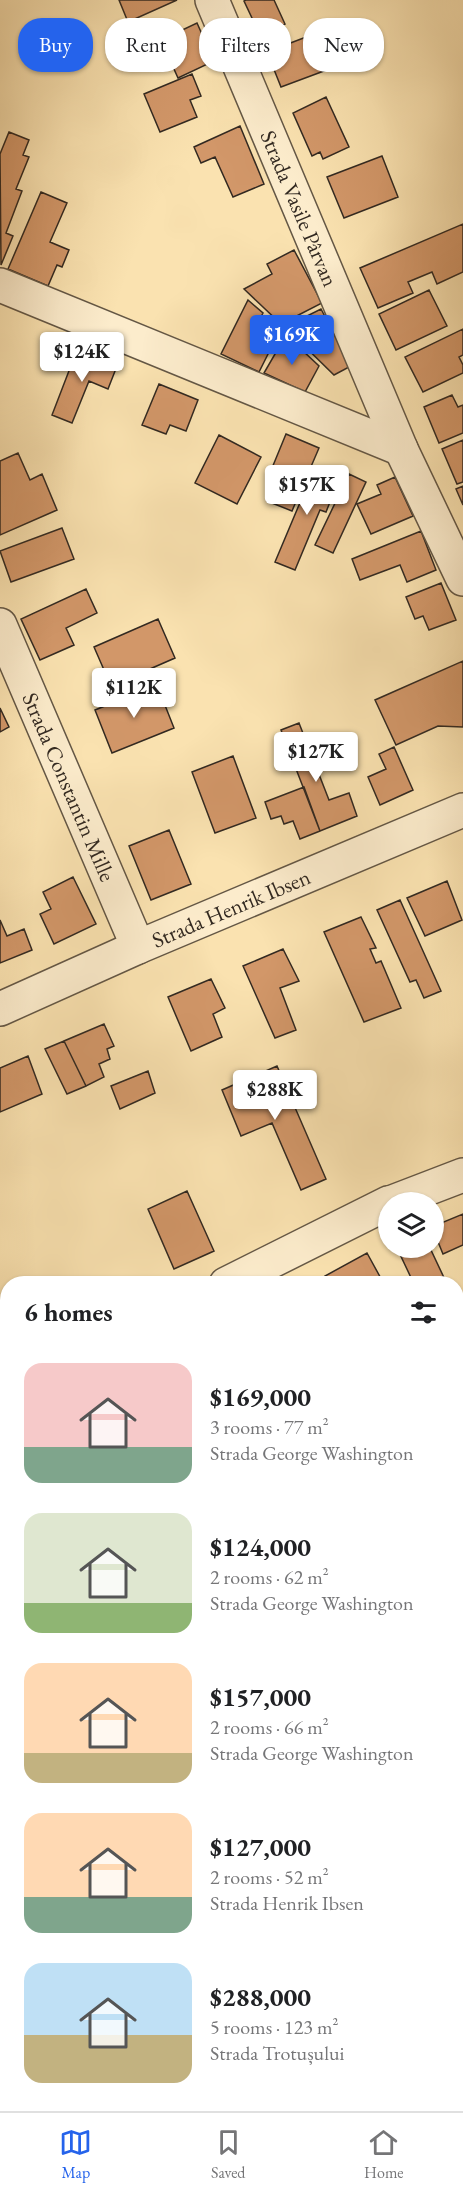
<!DOCTYPE html>
<meta charset="utf-8">
<style>
:root{--surface:#fff;--page:#f6f6f6;--text:#202124;--muted:#757577;--line:#e0e0e0;--accent:#2563eb}
body{margin:0;font-family:"EB Garamond",serif;background:var(--page);color:var(--text);height:100vh;display:flex;flex-direction:column;font-size:22px;white-space:nowrap}
*{box-sizing:border-box;margin:0}
p{font-size:20px;color:var(--muted)}
.icon{flex:none;width:33px;height:33px;fill:none;stroke:currentColor;stroke-width:2;stroke-linecap:round;stroke-linejoin:round}
.map{position:relative;flex:1;overflow:hidden}
.panel{position:absolute;left:0px;top:1276px;width:464px;height:836px;display:flex;flex-direction:column;background:var(--surface);border-radius:24px 24px 0 0;box-shadow:0 2px 4px #0004}
.panel>*{flex:none}
.top-card{position:absolute;left:18px;top:18px;width:428px;height:54px;display:flex;gap:12px}
.fabs{position:absolute;left:378px;top:1192px;display:grid;gap:12px}
.fabs a{display:grid;place-items:center;width:66px;height:66px;border-radius:50%;background:var(--surface);box-shadow:0 2px 4px #0004;font-size:30px}
.price{position:absolute;translate:-50% -51px;padding:0 14px;border-radius:6px;background:#fff;color:#222;font-size:20px;line-height:39px;filter:drop-shadow(0 2px 3px #0008)}
.price::after{content:'';position:absolute;left:50%;top:36px;width:18px;height:14px;margin-left:-9px;background:inherit;clip-path:polygon(0 0,100% 0,50% 100%)}
.price.selected{background:var(--accent);color:#fff}
ul{padding:0;list-style:none}
li{display:flex;align-items:center;gap:18px;height:150px;padding:0 24px}
li span{display:grid;place-items:center;flex:none;width:168px;height:120px;border-radius:18px;color:#555}
li>.icon{margin-inline-start:auto}
span .icon{width:72px;height:72px;fill:#fffc;stroke-width:1}
li b{font-size:26px}
h2{display:flex;justify-content:space-between;align-items:center;height:72px;padding:0 24px;font-size:26px}
.pill{padding:0 21px;border-radius:24px;background:var(--surface);box-shadow:0 2px 4px #0004;font-size:21px;line-height:54px}
.pill.selected{background:var(--accent);color:#fff}
.dock{display:flex;justify-content:space-around;align-items:center;height:84px;border-top:2px solid var(--line);background:var(--surface);font-size:16px;color:var(--muted)}
.dock a{display:grid;justify-items:center;gap:3px}
.dock .selected{color:var(--accent)}
.map>svg:first-child{display:block}
.lines{fill:none;stroke-linecap:round;stroke-linejoin:round}
.stream{stroke:#738275;stroke-width:9}
.building{fill:#d29769;stroke:#322921;stroke-width:1.5}
.minor-casing{stroke:#645745;stroke-width:36}
.path{stroke:#322921;stroke-width:4;stroke-dasharray:1.5 3;stroke-linecap:butt}
.minor{stroke:#fceccc;stroke-width:33}
.labels{text-anchor:middle;stroke-width:5;stroke-linejoin:round;paint-order:stroke}
.street-label{font-size:22px;fill:#322921;stroke:#fceccc}
</style>
<div class="map">
<svg width="463" height="2111" viewBox="0 0 463 2111">
<rect width="100%" height="100%" fill="#fae2b0"/>
<filter id="stains"><feTurbulence type="fractalNoise" baseFrequency=".00333" numOctaves="4"/><feColorMatrix values="0 0 0 0 .2 0 0 0 0 .09 0 0 0 0 .02 0 0 0 .5 -.17"/></filter>
<radialGradient id="worn" r=".72"><stop offset=".6" stop-color="#630" stop-opacity="0"/><stop offset="1" stop-color="#630" stop-opacity=".3"/></radialGradient>
<g class="lines">
<path class="stream" d="M456,1553l7,-5
M0,1867l8,-5"/>
</g>
<path class="building" d="M119,0h58l-49,22z
M246,0h28l11,24 -25,11 -16,-34z
M197,23l17,38 -36,17 -17,-38z
M327,29l13,36 -59,22 -14,-35z
M192,74l9,22 -11,4 7,17 -37,15 -16,-38z
M326,97l23,50 -26,12 -3,-7 -8,4 -19,-43z
M240,126l24,58 -31,13 -18,-40 -14,6 -7,-16z
M9,132l20,8 -6,15 6,2 -13,32 6,2 -16,42 7,3 -12,29 -1,-111z
M382,156l16,41 -54,21 -17,-41z
M41,192l26,11 -17,39 19,8 -7,17 -5,-2 -9,21 -40,-17z
M463,224v48l-26,12 -5,-12 -24,10 5,11 -35,15 -18,-40z
M294,250l28,53 -41,21 -37,-35 28,-15 -5,-10z
M429,290l18,36 -51,24 -17,-36z
M248,300l15,13 -10,19 21,10 -15,30 -38,-18z
M321,309l30,57 -17,9 -49,-48z
M463,329v26l-4,2 4,8v8l-40,19 -18,-35z
M286,335l33,31 -14,26 -41,-19z
M77,350l40,16 -9,23 -19,-8 -17,42 -20,-8z
M159,384l39,16 -12,31 -16,-6 -4,9 -24,-9z
M452,395l6,12 5,-2v28l-24,10 -15,-36z
M286,434l33,14 -27,63 -25,-10 12,-30 -7,-3z
M219,435l42,22 -24,47 -42,-21z
M463,440v42l-6,2 -15,-35z
M18,453l12,27 12,-6 15,36 -57,25v-74z
M315,467l25,10 -14,35 -6,-2 -25,60 -20,-8z
M349,474l17,8 -33,71 -18,-8z
M395,477l18,39 -42,18 -14,-30 24,-10 -4,-9z
M463,486v19l-7,-16z
M62,528l12,31 -63,23 -11,-31z
M421,531l15,39 -29,12 -7,-17 -40,15 -8,-21z
M441,583l15,37 -27,10 -6,-14 -8,3 -9,-22z
M86,589l11,24 -31,15 8,17 -34,15 -19,-41z
M158,619l17,39 -64,28 -17,-39z
M463,661v66l-25,-1 -42,19 -21,-45z
M157,685l17,43 -62,25 -17,-43z
M0,708l9,19 -9,5z
M299,723l30,77 20,-7 8,23 -37,15 -39,-101z
M394,747l19,43 -33,15 -12,-28 18,-8 -7,-15z
M233,756l23,62 -41,15 -23,-61z
M304,787l16,44 -20,8 -7,-18 -9,3 -3,-8 -10,3 -6,-17z
M169,830l22,54 -40,16 -22,-54z
M73,877l23,47 -42,20 -14,-30 11,-5 -8,-17z
M447,881l15,39 -37,16 -18,-38z
M400,900l41,91 -17,7 -8,-18 -6,2 -33,-72z
M361,917l15,31 -6,1 6,14 5,-2 20,47 -37,14 -40,-90z
M0,920l7,16 17,-7 8,21 -32,13z
M283,949l16,32 -19,7 16,42 -21,8 -32,-72z
M211,979l14,29 -12,6 9,23 -31,14 -23,-54z
M104,1024l10,22 -7,3 3,10 -11,5 5,13 -18,9 -22,-45z
M64,1041l22,45 -19,8 -22,-45z
M28,1056l14,38 -42,18v-44z
M277,1066l49,113 -25,11 -29,-67 -31,13 -19,-46z
M148,1071l7,22 -35,16 -9,-23z
M187,1191l27,60 -40,18 -26,-60z
M463,1214v31l-20,9 -9,-22v-6z
M397,1248h33l17,36h-33z
M367,1253l17,31h-54l-5,-8z
M0,1562l8,16v7l-8,3z"/>
<g class="lines">
<defs>
<g id="minor">
<path id="s1" d="M212,0l189,449 62,130"/>
<path d="M0,285l401,164"/>
<path id="s2" d="M0,625l138,322"/>
<path id="s3" d="M0,1009l138,-62 325,-137"/>
<path d="M390,1203l73,-28"/>
<path d="M226,1284l162,-81"/>
</g>
</defs>
<use href="#minor" class="minor-casing"/>
<path class="path" d="M456,1610l7,-5
M0,1906l8,-5"/>
<use href="#minor" class="minor"/>
</g>
<g class="labels">
<g class="street-label">
<text dy="8" stroke="none"><textPath href="#s1" startOffset="226">Strada Vasile Pârvan</textPath></text>
<text dy="8" stroke="none"><textPath href="#s2" startOffset="176">Strada Constantin Mille</textPath></text>
<text dy="8" stroke="none"><textPath href="#s3" startOffset="252">Strada Henrik Ibsen</textPath></text>
</g>
</g>
<rect width="100%" height="100%" filter="url(#stains)"/>
<rect width="100%" height="100%" fill="url(#worn)"/>
</svg>
<div class="fabs">
<a><svg class="icon" aria-label="layers" viewBox="0 0 24 24"><path d="M12 4l9 5-9 5-9-5zM3 14l9 5 9-5"/></svg></a>
</div>
<b class="price selected" style="left:292px;top:366px">$169K</b>
<b class="price" style="left:82px;top:383px">$124K</b>
<b class="price" style="left:307px;top:516px">$157K</b>
<b class="price" style="left:134px;top:719px">$112K</b>
<b class="price" style="left:316px;top:783px">$127K</b>
<b class="price" style="left:275px;top:1121px">$288K</b>
<div class="top-card">
<a class="pill selected">Buy</a>
<a class="pill">Rent</a>
<a class="pill">Filters</a>
<a class="pill">New</a>
</div>
<section class="panel">
<h2>6 homes<svg class="icon" aria-label="filters" viewBox="0 0 24 24"><path d="M4 7h16M4 17h16"/><circle cx="9" cy="7" r="2"/><circle cx="15" cy="17" r="2"/></svg></h2>
<ul>
<li><span style="background:linear-gradient(#f6c9c9 70%,#7fa58c 0)"><svg class="icon" aria-label="home" viewBox="0 0 24 24"><path d="M3 11l9-7 9 7M6 9v11h12V9"/></svg></span><div><b>$169,000</b><p>3 rooms · 77 m²</p><p>Strada George Washington</p></div></li>
<li><span style="background:linear-gradient(#dfe7d0 75%,#8fb573 0)"><svg class="icon" aria-label="home" viewBox="0 0 24 24"><path d="M3 11l9-7 9 7M6 9v11h12V9"/></svg></span><div><b>$124,000</b><p>2 rooms · 62 m²</p><p>Strada George Washington</p></div></li>
<li><span style="background:linear-gradient(#ffd9b3 75%,#c2b280 0)"><svg class="icon" aria-label="home" viewBox="0 0 24 24"><path d="M3 11l9-7 9 7M6 9v11h12V9"/></svg></span><div><b>$157,000</b><p>2 rooms · 66 m²</p><p>Strada George Washington</p></div></li>
<li><span style="background:linear-gradient(#ffd9b3 70%,#7fa58c 0)"><svg class="icon" aria-label="home" viewBox="0 0 24 24"><path d="M3 11l9-7 9 7M6 9v11h12V9"/></svg></span><div><b>$127,000</b><p>2 rooms · 52 m²</p><p>Strada Henrik Ibsen</p></div></li>
<li><span style="background:linear-gradient(#bfe0f5 60%,#c2b280 0)"><svg class="icon" aria-label="home" viewBox="0 0 24 24"><path d="M3 11l9-7 9 7M6 9v11h12V9"/></svg></span><div><b>$288,000</b><p>5 rooms · 123 m²</p><p>Strada Trotușului</p></div></li>
</ul>
</section>
</div>
<nav class="dock">
<a class="selected"><svg class="icon" aria-label="map" viewBox="0 0 24 24"><path d="M3 6l6-2 6 2 6-2v14l-6 2-6-2-6 2zM9 4v14M15 6v14"/></svg>Map</a>
<a><svg class="icon" aria-label="saved" viewBox="0 0 24 24"><path d="M7 4h10v16l-5-4-5 4z"/></svg>Saved</a>
<a><svg class="icon" aria-label="home" viewBox="0 0 24 24"><path d="M3 11l9-7 9 7M6 9v11h12V9"/></svg>Home</a>
</nav>
